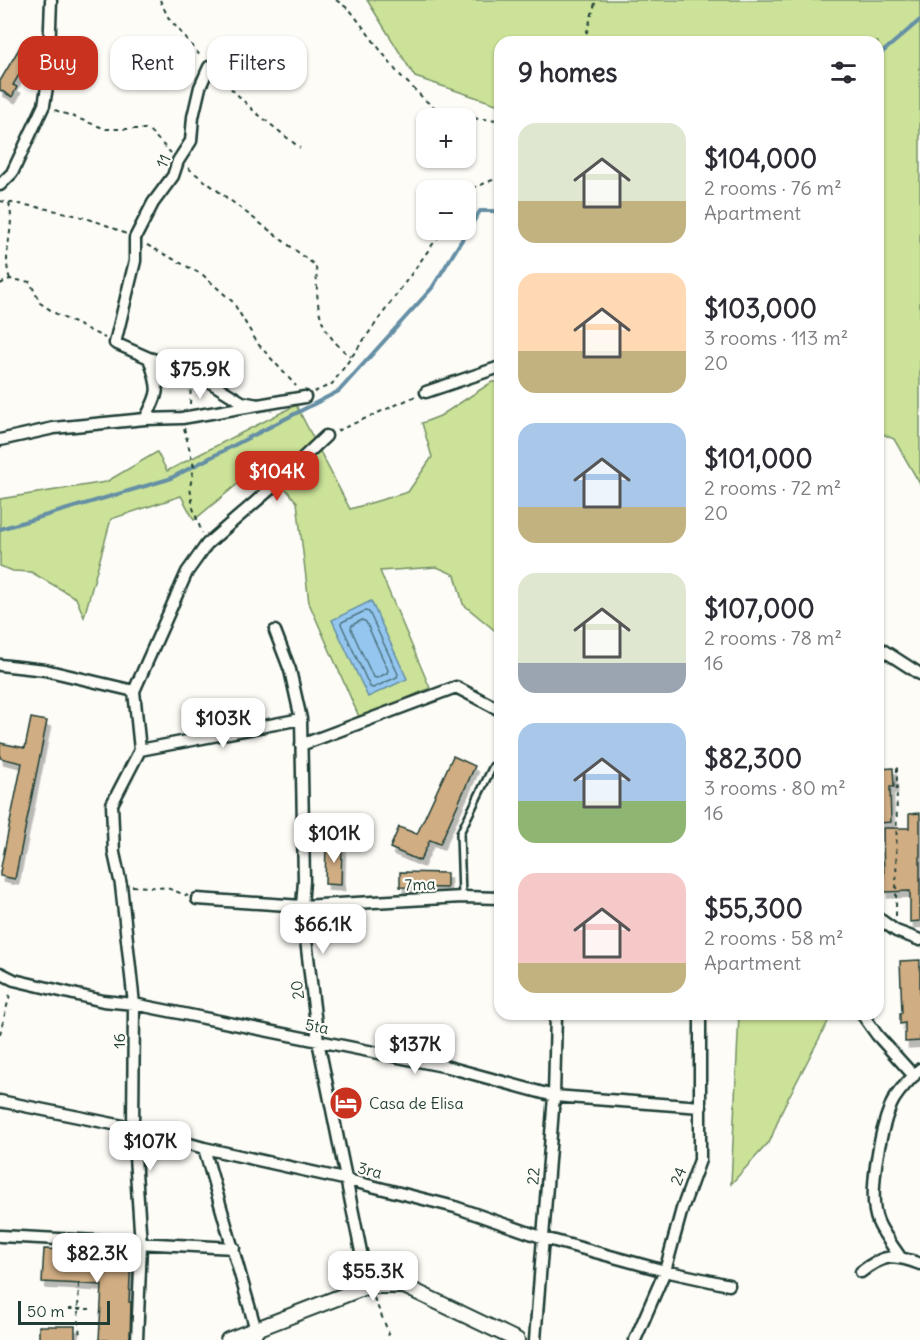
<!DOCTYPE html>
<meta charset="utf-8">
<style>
:root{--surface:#fff;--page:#f7f7f7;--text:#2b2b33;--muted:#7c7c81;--accent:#c8321e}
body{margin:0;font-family:Delius,sans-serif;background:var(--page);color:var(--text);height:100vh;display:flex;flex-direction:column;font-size:22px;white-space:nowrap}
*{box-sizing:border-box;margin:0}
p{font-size:20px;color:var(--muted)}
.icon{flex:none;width:33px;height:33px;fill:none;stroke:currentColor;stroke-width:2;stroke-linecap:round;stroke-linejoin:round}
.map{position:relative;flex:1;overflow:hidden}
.panel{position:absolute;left:494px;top:36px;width:390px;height:984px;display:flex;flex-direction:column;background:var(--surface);border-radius:18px;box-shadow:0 2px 4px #0004}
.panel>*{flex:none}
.guide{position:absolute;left:18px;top:36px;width:386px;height:54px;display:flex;gap:12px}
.fabs{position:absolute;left:416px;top:108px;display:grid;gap:12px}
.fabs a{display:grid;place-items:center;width:60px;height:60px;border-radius:12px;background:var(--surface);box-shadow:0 2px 4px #0004;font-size:30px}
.scale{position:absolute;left:18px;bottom:15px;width:92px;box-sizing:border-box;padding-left:6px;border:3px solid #1f3d34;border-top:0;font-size:16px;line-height:21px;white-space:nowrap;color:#1f3d34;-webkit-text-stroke:4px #fdfcf7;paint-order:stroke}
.price{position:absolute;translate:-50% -51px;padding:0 14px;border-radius:12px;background:#fff;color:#222;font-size:20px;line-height:39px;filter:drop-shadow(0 2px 3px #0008)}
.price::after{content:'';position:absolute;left:50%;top:36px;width:18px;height:14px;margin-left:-9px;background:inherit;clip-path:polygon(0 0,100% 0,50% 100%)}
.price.active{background:var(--accent);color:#fff}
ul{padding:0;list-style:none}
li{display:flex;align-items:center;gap:18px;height:150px;padding:0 24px}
li span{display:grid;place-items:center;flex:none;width:168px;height:120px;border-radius:18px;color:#555}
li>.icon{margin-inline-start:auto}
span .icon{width:72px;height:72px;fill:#fffc;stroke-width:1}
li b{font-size:26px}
h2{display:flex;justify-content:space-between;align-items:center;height:72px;padding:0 24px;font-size:26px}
.tag{padding:0 21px;border-radius:18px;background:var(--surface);box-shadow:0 2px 4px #0004;font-size:21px;line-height:54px}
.tag.active{background:var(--accent);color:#fff}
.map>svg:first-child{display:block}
.green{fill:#cbe298;stroke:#759066;stroke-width:1.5}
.water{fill:#94c6f0;stroke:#658fa5;stroke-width:1.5}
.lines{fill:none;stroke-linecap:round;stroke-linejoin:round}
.shore{stroke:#4e747f;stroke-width:1.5}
.stream{stroke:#658fa5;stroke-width:4}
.building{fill:#d0ad83;stroke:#1f3d34;stroke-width:1.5;filter:url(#shadow)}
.service-casing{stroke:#1f3d34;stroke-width:10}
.minor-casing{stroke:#1f3d34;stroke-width:15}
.tertiary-casing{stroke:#1f3d34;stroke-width:18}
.path{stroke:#1f3d34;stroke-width:2;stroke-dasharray:4.5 4.5;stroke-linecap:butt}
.service{stroke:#fdfcf7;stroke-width:5}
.minor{stroke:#fdfcf7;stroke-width:10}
.tertiary{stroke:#fdfcf7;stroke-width:14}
.labels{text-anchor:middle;stroke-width:4.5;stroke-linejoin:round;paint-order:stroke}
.street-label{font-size:16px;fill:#1f3d34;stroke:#fdfcf7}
.poi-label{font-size:16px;fill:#1f3d34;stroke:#fdfcf7;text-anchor:start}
</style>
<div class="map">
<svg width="920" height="1340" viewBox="0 0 920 1340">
<defs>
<filter id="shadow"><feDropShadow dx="3.5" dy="6" stdDeviation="0" flood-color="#0004"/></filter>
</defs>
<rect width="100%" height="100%" fill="#fdfcf7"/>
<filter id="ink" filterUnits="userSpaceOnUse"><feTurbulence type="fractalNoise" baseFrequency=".0167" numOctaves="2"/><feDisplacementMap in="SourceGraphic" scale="12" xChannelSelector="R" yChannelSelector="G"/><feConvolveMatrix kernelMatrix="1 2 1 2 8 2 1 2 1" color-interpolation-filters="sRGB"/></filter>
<g filter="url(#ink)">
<path class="green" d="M367,0h553v484l-26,-45 -16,-7v-390h-378l-1,63 -84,-28z
M492,382h7v252l-36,-30 -8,-29 -18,-8 -57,4 50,117 -70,31 -51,-116 -12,-101 -34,-39 -69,57 -13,-24 -70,23 -27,98 -8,-19 -45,-26 -18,-1 -13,-5v-67l106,-17 51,-30 10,19 129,-66 54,104 58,-17 24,-35 -10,-34 18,-7z
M739,1014h93l-49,94 -13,33 -39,43z"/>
<path class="water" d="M371,601l36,78 -39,18 -36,-77z"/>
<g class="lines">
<path class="shore" d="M365,611l4,1 29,62 -1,3 -24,11 -3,-1 -29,-63 1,-2z
M362,620l4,2 22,48 -1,3 -10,5 -4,-1 -22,-48 1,-4z"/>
<path class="stream" d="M878,56l42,-36
M0,529l169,-50 170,-88 93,-103 48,-77h14l6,4"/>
</g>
<path class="building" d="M20,47l12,6 -19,32 4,2 -5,10 -12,-7v-9z
M31,718l16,3 -32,158 -15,-3v-4l22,-109 -22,-5v-15l25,5z
M453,756l22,10 -35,78 -10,-4 -10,21 -30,-13 9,-21 18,7z
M893,768l1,19h-4l1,35 -11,1 -1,-54z
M920,813v108l-10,1v-31l-26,1 -1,-64h26v-14z
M326,844h16l-1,41 -16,-1z
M400,872l47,1v15l-47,-1z
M920,960v81l-15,1v-19l-5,1v-11h2l-2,-52z
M44,1249l87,4 -2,49h2l-1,38h-31l3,-55 -60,-3z
M39,1326h36v14h-36z"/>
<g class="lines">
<defs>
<path id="service" d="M462,897l-2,-64 33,-67"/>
<path id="minor" d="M209,67l-9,20 -7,30 -2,24 -13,20 -5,15 -20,27 -18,35v23l-20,82 34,15 43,13 50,31 16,3
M0,185l12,-12 32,-68 4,-24 3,-81
M426,392l74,-25
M145,419l37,-1 123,-21
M0,440l54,-12 91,-9c16,-29 14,-30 4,-61
M275,631l15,39 11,49 3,162 -2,25 16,135 50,245
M878,647l42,27
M0,665l45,5 89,21
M301,745l155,-58 44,23
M140,750l-6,-59 53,-119 20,-28 61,-53 58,-55
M140,750l161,-31
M197,899l105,7 160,-9 38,1
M878,918l18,13 24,9
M0,973l14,7 89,21 31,3 314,63 106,29 147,11
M862,1014l15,21 37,41
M0,1101l133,27 71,20 144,32 107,27 89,31 121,33 64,14
M204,1148l52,182v10
M0,1236l234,12
M900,1257c-7,-11 -17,-23 -22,-35 -11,-26 2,-91 13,-117 6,-14 19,-25 29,-36
M861,1272c23,-18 32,-18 59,-8
M137,1340l4,-96 -8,-116 1,-124 -13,-119 -7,-32 -2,-49 28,-54
M535,1340l19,-244 2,-82
M635,1340l30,-69 17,-62 18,-49v-146"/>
<path id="tertiary" d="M228,1340l140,-54h36l113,54"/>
</defs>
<use href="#service" class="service-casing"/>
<use href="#minor" class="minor-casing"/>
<use href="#tertiary" class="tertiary-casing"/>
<path class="path" d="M160,0l8,17 34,41
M336,0l14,10 47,62 29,29 22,16 52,3
M584,42l12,-42
M218,76l36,35 46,37
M55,110l51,19h42l23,24
M188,168l128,98c2,43 -1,62 35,91
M465,193l1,-2 29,-12 5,-4
M0,201c43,7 87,13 126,33
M9,203c7,25 -8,51 1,76
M147,245l56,30 30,27 25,42 38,42
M0,284l10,-5 20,3 10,21 18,12 47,23
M314,392l18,-8 111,-154
M190,404l1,-21
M184,428l10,39 -4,20 3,21 9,25
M337,431l79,-35
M132,886l35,2 21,8
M896,916l1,-153
M0,1034l11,-44
M79,1284l-1,25 2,31
M374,1298l14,33 1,9
M68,1309h22"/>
<use href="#service" class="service"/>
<use href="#minor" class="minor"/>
<use href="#tertiary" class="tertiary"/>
</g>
</g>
<defs>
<symbol id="hotel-disc" viewBox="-11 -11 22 22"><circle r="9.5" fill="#c8321e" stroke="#fdfcf7"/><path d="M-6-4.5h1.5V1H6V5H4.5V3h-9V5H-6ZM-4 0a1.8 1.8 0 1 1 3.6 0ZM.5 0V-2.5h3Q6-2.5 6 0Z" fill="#fff"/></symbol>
</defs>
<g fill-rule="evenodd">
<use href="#hotel-disc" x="327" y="1084" width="38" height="38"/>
</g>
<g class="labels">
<g class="street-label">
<text transform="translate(163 161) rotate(-65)" y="6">11</text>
<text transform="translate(420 884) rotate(-3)" y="6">7ma</text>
<text transform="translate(297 990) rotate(-97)" y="6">20</text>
<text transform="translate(317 1026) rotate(11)" y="6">5ta</text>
<text transform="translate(119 1041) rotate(-90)" y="6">16</text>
<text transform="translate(370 1170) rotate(14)" y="6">3ra</text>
<text transform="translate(533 1176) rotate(-86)" y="6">22</text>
<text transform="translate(678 1176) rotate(-69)" y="6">24</text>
</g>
<g class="poi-label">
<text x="369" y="1109">Casa de Elisa</text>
</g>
</g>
</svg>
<div class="fabs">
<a>+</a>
<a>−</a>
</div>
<div class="scale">50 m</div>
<b class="price" style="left:200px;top:400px">$75.9K</b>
<b class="price active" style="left:277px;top:502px">$104K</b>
<b class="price" style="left:223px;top:749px">$103K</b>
<b class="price" style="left:334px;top:864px">$101K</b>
<b class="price" style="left:323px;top:955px">$66.1K</b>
<b class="price" style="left:415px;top:1075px">$137K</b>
<b class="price" style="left:150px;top:1172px">$107K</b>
<b class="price" style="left:97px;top:1284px">$82.3K</b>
<b class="price" style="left:373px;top:1302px">$55.3K</b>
<div class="guide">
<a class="tag active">Buy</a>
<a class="tag">Rent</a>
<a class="tag">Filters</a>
</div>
<section class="panel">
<h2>9 homes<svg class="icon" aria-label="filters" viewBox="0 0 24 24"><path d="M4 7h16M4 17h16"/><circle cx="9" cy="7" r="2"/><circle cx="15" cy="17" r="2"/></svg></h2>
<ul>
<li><span style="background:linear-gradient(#dfe7d0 65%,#c2b280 0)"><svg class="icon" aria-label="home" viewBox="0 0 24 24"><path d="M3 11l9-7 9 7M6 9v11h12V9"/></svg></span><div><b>$104,000</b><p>2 rooms · 76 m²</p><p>Apartment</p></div></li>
<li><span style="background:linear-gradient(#ffd9b3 65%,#c2b280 0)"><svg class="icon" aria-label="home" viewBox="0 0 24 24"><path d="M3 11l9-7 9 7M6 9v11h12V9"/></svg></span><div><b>$103,000</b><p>3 rooms · 113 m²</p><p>20</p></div></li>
<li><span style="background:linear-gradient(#a9c7e8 70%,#c2b280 0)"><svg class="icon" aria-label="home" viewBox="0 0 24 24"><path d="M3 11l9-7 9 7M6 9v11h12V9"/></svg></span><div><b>$101,000</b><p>2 rooms · 72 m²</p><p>20</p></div></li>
<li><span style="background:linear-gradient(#dfe7d0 75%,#9aa5b1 0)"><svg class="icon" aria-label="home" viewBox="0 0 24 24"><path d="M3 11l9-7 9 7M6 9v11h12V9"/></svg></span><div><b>$107,000</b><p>2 rooms · 78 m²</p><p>16</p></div></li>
<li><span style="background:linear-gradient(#a9c7e8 65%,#8fb573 0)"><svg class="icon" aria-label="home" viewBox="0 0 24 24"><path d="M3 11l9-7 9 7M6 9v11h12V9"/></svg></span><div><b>$82,300</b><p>3 rooms · 80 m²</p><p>16</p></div></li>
<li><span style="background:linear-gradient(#f6c9c9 75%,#c2b280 0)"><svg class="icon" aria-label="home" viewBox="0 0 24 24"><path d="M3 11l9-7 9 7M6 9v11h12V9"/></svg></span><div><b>$55,300</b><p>2 rooms · 58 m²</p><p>Apartment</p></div></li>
</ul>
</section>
</div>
